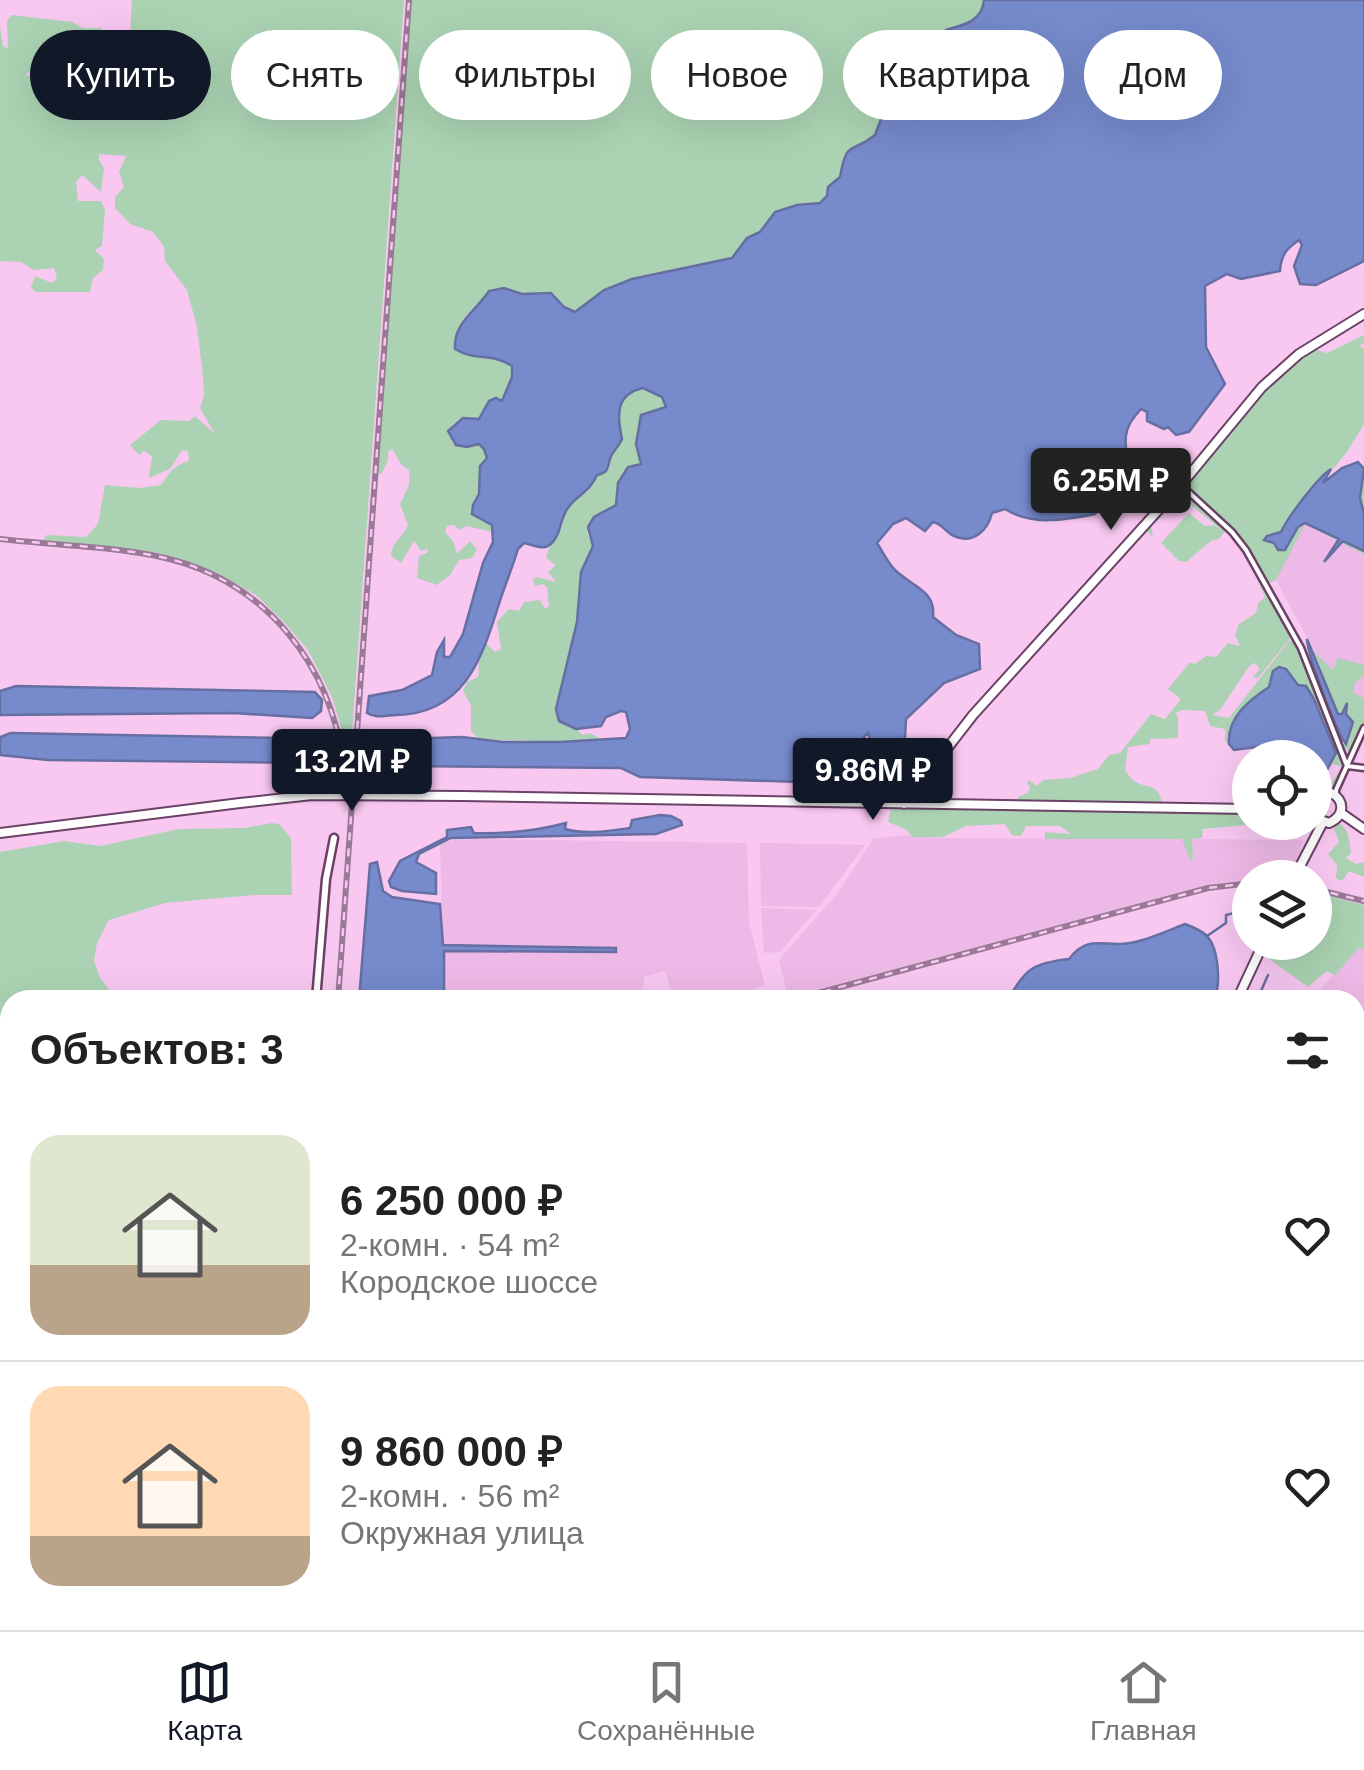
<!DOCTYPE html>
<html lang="ru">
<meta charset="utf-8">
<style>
:root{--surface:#fff;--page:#f2f2f2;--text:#222;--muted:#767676;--line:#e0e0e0;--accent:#111827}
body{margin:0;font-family:Helvetica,sans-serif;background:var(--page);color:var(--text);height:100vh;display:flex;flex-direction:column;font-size:38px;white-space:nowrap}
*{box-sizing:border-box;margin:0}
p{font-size:32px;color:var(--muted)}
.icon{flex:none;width:55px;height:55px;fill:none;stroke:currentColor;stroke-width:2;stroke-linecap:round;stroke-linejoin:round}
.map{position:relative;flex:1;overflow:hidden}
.panel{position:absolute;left:0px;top:990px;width:1365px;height:640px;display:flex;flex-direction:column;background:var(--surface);border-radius:30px 30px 0 0;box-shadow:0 10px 40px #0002}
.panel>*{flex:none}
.banner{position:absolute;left:30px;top:30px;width:1305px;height:90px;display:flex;gap:20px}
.fabs{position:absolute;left:1232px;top:740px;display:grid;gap:20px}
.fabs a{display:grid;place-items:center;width:100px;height:100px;border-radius:50%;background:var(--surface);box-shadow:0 10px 40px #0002;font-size:50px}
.price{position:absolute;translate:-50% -85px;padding:0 22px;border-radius:10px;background:var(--accent);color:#fff;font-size:32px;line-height:65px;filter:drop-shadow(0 2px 5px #0008)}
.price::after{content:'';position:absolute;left:50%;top:60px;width:30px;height:22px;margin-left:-15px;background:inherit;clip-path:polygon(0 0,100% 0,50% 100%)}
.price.on{background:#222;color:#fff}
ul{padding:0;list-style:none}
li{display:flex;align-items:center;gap:30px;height:250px;padding:0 30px}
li+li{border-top:2px solid var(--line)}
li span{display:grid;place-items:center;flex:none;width:280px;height:200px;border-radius:30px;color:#555}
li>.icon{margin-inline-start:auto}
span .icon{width:120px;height:120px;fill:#fffc;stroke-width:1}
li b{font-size:42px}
h2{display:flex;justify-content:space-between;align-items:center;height:120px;padding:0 30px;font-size:42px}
.pill{padding:0 35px;border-radius:45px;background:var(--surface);box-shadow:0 10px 40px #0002;font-size:35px;line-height:90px}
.pill.on{background:var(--accent);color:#fff}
.dock{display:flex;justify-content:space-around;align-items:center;height:140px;border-top:2px solid var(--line);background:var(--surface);font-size:28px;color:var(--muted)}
.dock a{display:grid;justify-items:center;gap:5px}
.dock .on{color:var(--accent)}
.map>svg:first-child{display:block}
.built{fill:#edb9e6}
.green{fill:#abd3b3}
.water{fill:#768acc;stroke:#676fa2;stroke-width:2.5}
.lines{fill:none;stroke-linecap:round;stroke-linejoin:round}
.stream{stroke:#676fa2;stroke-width:2.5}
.minor-casing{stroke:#6a4266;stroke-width:9}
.tertiary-casing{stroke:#6a4266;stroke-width:11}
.secondary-casing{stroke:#6a4266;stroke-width:12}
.minor{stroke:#fff;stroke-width:4}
.tertiary{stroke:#fff;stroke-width:6}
.secondary{stroke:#fff;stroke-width:8}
.rail-casing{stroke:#997995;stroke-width:6}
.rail{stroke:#f8c8f1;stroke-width:2.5;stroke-dasharray:8;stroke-linecap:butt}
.secondary-bridge-casing{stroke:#6a4266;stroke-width:12;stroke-linecap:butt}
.secondary-bridge{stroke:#fff;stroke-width:8}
</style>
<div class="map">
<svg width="1364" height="1630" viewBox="0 0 1364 1630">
<rect width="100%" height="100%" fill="#f8c8f1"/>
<path class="built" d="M1305,524l59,30v149l-35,-18 -7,-19 -47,-88z
M905,835l33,3 245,1 8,21 1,-21 111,1 -5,20 -14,13 -13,4 -59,7 -424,113 -9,-37 60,-69 34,-52z
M475,839l272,4 2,79 16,64 -50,14h-41l-9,-29 -21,6 -3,23h-196l-5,-155 12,-5z
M760,844v-1l105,2 -46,62 -58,-1z
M761,908l55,2 -36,42 -16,1z
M1359,948l5,2v219l-9,10v-179h-45z
M13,1620h133l-5,10h-136z
M214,1620h76l-1,10h-81z
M306,1620h91l-2,10h-90z
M476,1620h132l-4,10h-132z"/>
<path class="green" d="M132,0h272l-53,748 -3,3 -16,-54 -24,-47 -24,-28 -28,-27 -39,-22 -57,-20 -117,-13 4,-5 39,2 12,-13 7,-39 35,3 21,-3c8,-12 13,-20 28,-24l-1,-10 -6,-1 -12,19 -21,9 3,-22 -8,-5 -5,4 -9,-10 31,-25 28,1 6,-5 20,18 -15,-26 4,-12 -1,-19 -6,-50 -10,-37 -22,-29 -1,-14 -11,-15 -23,-8 -15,-16v-11l9,-10 -5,-15 7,-16 -27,-2v6l5,8 -3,24 -19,-17 -6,7 2,19h23l4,9 -3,36 -7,4 9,9 -1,11 -10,8 -3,14h-55l-4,-5 4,-11 17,7 5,-5 -3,-10 -20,2 -13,-8 -21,-1v-234l3,19 5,3 -1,-29 5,-5 60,7 11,6h19l4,25 13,11 -7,9 -41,4 -42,-5 -4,3c30,6 71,16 100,7l3,-7z
M410,0h574v4c-7,17 -20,23 -38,26l-8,14 -18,14 -10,19 -21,21 -14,37c-24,21 -28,2 -35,43l-12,8 -3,12 -5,5 -23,2 -22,7 -15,20 -13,6 -15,20 -100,21 -28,11 -29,22 -11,-5 -13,-14 -29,1 -18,-6 -15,3 -11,18 -11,5 -8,18 2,21 37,4 13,7 1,13 -11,25 -5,-4 -7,3 -11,18 -15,-1 -11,7v17c8,7 17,5 27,2l6,5 2,9 -7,8 -1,28 -6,11 -1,9 21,13 -1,5 -26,-6 -6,4 -6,-5 -7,1 -2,6 8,9 4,13 13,-13 7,9 -5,8 -13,2 -9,15 -13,10 -20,-7 2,-22 8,-3 1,-5 -7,3 -7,-10 -13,22 -10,-7c0,-13 12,-19 17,-31l-8,-21 9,-19v-15l-8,-6 -9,-15 -4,3v9l-7,13 -5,-1z
M1364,335v9l-5,1 5,4v75l-17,28 -25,30 34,-20 8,4v88l-23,-11 -17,19 14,-21 -33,-17 -29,56 -10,4 -26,-48 -48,-44 -3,-11c38,-47 73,-96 123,-132l15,4z
M639,388l23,9 4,11 -25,7 -5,29 4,20 -12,3 -10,16 -2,22 -22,12 -7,15 6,14 -13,35 -3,41 -21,87 3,12 16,5 7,9 8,-2 13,7 -43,2 -81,-3 -8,-8v-25l-8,-15 4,-9 11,-5 1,-15 7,-19 9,9 6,-3 -4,-27 12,-13 10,2 5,-9 16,-2 5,9 4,-3 -2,-19 -4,-3 -8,2 -2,-7 4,-2 19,5 -8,-10 8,-7 -10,-7 6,-18 10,-12 4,-19 8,-10 14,-7 9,-17 8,-2 5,-6 1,-10 10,-15 -4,-31 12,-18z
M1181,493l26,17 19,20 -7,9 -8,2 -25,21 -7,-1 -18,-18 28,-30 16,13 9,-1 9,6 -40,-32 -12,6 -20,20 2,12 -9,-9z
M1257,580l35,56 -34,42 -5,-1 7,-8 -5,-6 -5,2 -30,45 -8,5 17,3 60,-77 6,-1 48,121v8l-20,34 -8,2v-4l5,-1 22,-33 -10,-3 4,-11 -16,-42 -14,-25 -8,-1 -12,-16 -7,-2 -6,4 -4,16c-20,14 -42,30 -40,57l-4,-2v-13l-15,-3 -5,-15 -22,-1 -8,3 3,4v21l-28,1v5l-22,3 -3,24c4,3 5,8 9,10 15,9 23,1 28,21l-144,-1v-4l10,-4 2,-6 -3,-4 2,-3 8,6 6,-6 27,-2 28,-9 11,-14 11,-2 31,-39 14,5 16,-20 -13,-10 22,-27 5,2 11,-8 10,1 12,-14 12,3 -5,-11 4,-11 17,-11 2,-10 7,-6z
M1311,649l22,21 5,-12 26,7v10l-9,8 -2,10 11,5v25l-15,29 -7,-8h5l6,-22 -8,-10 2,-9 -5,11h-4l-12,-22 -8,-31z
M891,808l359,4v10l65,-2 -20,18 -28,-2 -10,-12 -54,5 -1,9 -10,1 1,20 -3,1 -8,-21h-137v-7l26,2 -11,-8h-34l-5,10 -9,-1 -7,-11 -39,2 -23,11h-31l-5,-7 -19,-8z
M271,823l8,1 12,14 1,57h-37l-90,8 -56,17 -12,23 -3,18 6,17 17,22h-107v213l-10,-27v-334l64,-11 36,5 79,-17 65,-1z
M1339,823c11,8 10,17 12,30l-5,5 10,6 8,-2v15l-15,-6 -7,10 -6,-3 1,-13 -9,-11 11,-12 -5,-13z
M1315,892l49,13v45l-5,-2 -24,27 -8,-4 -19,16 -43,-31 3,-13 47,-1z
M0,1355l10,1v240l-10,8z"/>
<path class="water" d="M984,0h380v261l-48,24 -16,-1 -6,-18 8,-21 -3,-5c-13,9 -18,15 -19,31l-39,8 -14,-5 -22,12 1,61 19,37 -36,48 -13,3 -8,-8 -4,2 -17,-8v-9l-6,-3c-14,15 -18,25 -14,46l-5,3 -1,18 -17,3v26l-9,9c-30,6 -63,12 -90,-5l-13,4c-4,17 -19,32 -38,23 -9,-4 -10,-11 -21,-14l-8,9 -19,-13 -13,6 -16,19c6,9 10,19 18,27 16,16 41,20 38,47l23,18 23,9 1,25 -36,14 -38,36 -3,59 -21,2 -14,-47 -6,6 3,21 -2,21 -31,2 -192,-6 -19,-9 -218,-2 -5,-4 -29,-2v-20l93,-3 41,5h57l66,-4 4,-9 -4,-17 -5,-1 -15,6 -5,9 -25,3 -17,-8 -3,-12 21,-87 4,-50 12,-26 -5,-19 6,-10 22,-12 2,-22 10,-16 13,-3 -5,-20 5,-29 25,-8 -4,-10 -19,-9c-28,6 -26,28 -21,51 -3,7 -8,11 -11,17 -4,11 -1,16 -14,19 -9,20 -22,20 -31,36 -6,10 -6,28 -18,35 -6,4 -18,-2 -24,-3l-6,6c-6,20 -14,38 -20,58 -17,54 -35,107 -102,108 -11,0 -19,4 -29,-2l2,-17 33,-6 30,-15 5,-23 7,-12v17h6l13,-23 20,-71 10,-21 -1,-17 -20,-11 1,-9 6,-11 1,-28 7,-8 -3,-9 -5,-5 -12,3 -11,-2 -8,-14 15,-13 16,1 10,-18 7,-3 6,3 10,-24v-11c-21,-14 -36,-4 -57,-17 -2,-26 22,-39 34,-58l15,-3 18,6 29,-1 13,14 11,5 29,-22 28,-11 100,-21 15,-20 13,-6 15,-20 22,-7 23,-2 7,-7 1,-9 12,-10c7,-39 11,-22 35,-42l14,-37 57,-68c17,-5 36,-8 38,-30z
M1358,462l6,7 -4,29 4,16v37l-21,-10 -19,21 15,-23 -34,-16 -7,4 -13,23h-7l-4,-7 -10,-3 3,-4 14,-4c7,-15 37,-55 50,-63l-8,14 19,-15z
M1307,639l31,75h4l5,-11 -1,11 7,8 -7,22c-9,-10 -39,-91 -39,-105z
M1279,667l7,2 12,16 8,1 8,13 22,54 -9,17 -11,5 -1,-17 -23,-1 -6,-8 -22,-3 -30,4 -5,-6c-2,-26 20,-44 40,-57l4,-16z
M16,686l299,6 7,8 -1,11 -9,7 -79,-5 -233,2v-24z
M11,733l320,6 -1,20 -16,4 -266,-3 -48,-5v-18z
M660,815l11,1 10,5 1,4 -26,9 -205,4 -32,16 -3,8 20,11v21l-34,-3 -11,-4 -2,-6 11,-20 47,-24v-7l24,-3 3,6c33,1 62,-2 92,-10l-1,6c21,6 44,2 65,-1l2,-8z
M377,862l6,29 9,6 48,7 3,41 173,3v4l-172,-1v49h-85l11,-136z
M1185,924c8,3 16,6 22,12 12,13 14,49 7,64h-206c17,-32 26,-37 61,-41 20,-26 35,-11 61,-16 18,-3 37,-12 55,-19z
M1364,1249v280l-9,-2v-275z"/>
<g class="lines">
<path class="stream" d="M1207,936l19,-13v-8l16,-4 8,2
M1257,1000l11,-25"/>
<defs>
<path id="minor" d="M1181,485l51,47 14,18 55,98 46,118
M1347,766l17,2
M1336,796v-6l28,-62
M969,1620l23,10
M324,1630l1,-10
M814,1630l4,-10
M1037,1630l8,-10
M1105,1630l1,-10
M1235,1630l13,-10
M1334,1630l4,-10"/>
<path id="tertiary" d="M316,1000l10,-121 8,-41
M653,1620l23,10
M153,1630l7,-10"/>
<path id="secondary" d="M462,796l788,13
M1315,798l16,-5c14,7 14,23 -2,30l-14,-5
M904,804l69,-89 208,-230 81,-98 37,-33 65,-40
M1341,813l23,16
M0,833l240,-30
M1294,878l29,-56
M1237,1000l27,-58
M1355,1607l9,4
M641,1630l4,-10"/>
</defs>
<use href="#minor" class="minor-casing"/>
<use href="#tertiary" class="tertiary-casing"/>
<use href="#secondary" class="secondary-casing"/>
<use href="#minor" class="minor"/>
<use href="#tertiary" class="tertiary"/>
<use href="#secondary" class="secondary"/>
<defs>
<path id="rail" d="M0,539c53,6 109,7 161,18 105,23 172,109 183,213
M1315,889l49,12
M338,1000l71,-1000
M792,1000l416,-112 42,-5
M1,1630l9,-11
M203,1630l6,-10
M297,1630l1,-10
M349,1630l1,-10"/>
</defs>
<use href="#rail" class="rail-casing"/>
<use href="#rail" class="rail"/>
<defs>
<path id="secondary-bridge" d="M240,803l72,-8 150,1"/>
</defs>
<use href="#secondary-bridge" class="secondary-bridge-casing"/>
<use href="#secondary-bridge" class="secondary-bridge"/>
</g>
</svg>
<div class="fabs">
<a><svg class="icon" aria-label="locate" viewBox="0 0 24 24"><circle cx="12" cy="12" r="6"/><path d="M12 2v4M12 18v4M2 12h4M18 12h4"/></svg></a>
<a><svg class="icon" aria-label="layers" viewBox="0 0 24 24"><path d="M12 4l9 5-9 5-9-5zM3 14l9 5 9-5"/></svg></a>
</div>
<b class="price on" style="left:1111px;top:533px">6.25M ₽</b>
<b class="price" style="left:352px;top:814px">13.2M ₽</b>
<b class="price" style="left:873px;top:823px">9.86M ₽</b>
<div class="banner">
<a class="pill on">Купить</a>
<a class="pill">Снять</a>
<a class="pill">Фильтры</a>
<a class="pill">Новое</a>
<a class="pill">Квартира</a>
<a class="pill">Дом</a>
</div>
<section class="panel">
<h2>Объектов: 3<svg class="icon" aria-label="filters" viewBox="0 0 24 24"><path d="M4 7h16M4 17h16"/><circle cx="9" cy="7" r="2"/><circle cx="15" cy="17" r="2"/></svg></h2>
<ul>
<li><span style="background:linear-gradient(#dfe7d0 65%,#b9a48a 0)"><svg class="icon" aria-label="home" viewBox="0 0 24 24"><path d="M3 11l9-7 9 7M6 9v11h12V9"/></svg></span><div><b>6 250 000 ₽</b><p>2-комн. · 54 m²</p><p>Кородское шоссе</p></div><svg class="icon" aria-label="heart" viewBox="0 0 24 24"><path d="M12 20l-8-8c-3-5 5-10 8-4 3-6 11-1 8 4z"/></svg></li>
<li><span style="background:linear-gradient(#ffd9b3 75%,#b9a48a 0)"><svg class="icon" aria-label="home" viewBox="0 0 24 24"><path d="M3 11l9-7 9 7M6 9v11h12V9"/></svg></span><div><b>9 860 000 ₽</b><p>2-комн. · 56 m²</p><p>Окружная улица</p></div><svg class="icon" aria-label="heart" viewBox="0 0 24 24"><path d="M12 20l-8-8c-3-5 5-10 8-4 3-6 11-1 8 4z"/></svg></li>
</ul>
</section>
</div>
<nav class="dock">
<a class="on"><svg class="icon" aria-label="map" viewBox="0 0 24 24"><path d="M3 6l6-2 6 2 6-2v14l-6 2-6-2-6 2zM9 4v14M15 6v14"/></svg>Карта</a>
<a><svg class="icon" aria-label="saved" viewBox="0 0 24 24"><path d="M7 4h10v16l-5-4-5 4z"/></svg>Сохранённые</a>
<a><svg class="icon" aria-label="home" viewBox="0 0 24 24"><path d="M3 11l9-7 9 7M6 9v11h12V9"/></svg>Главная</a>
</nav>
